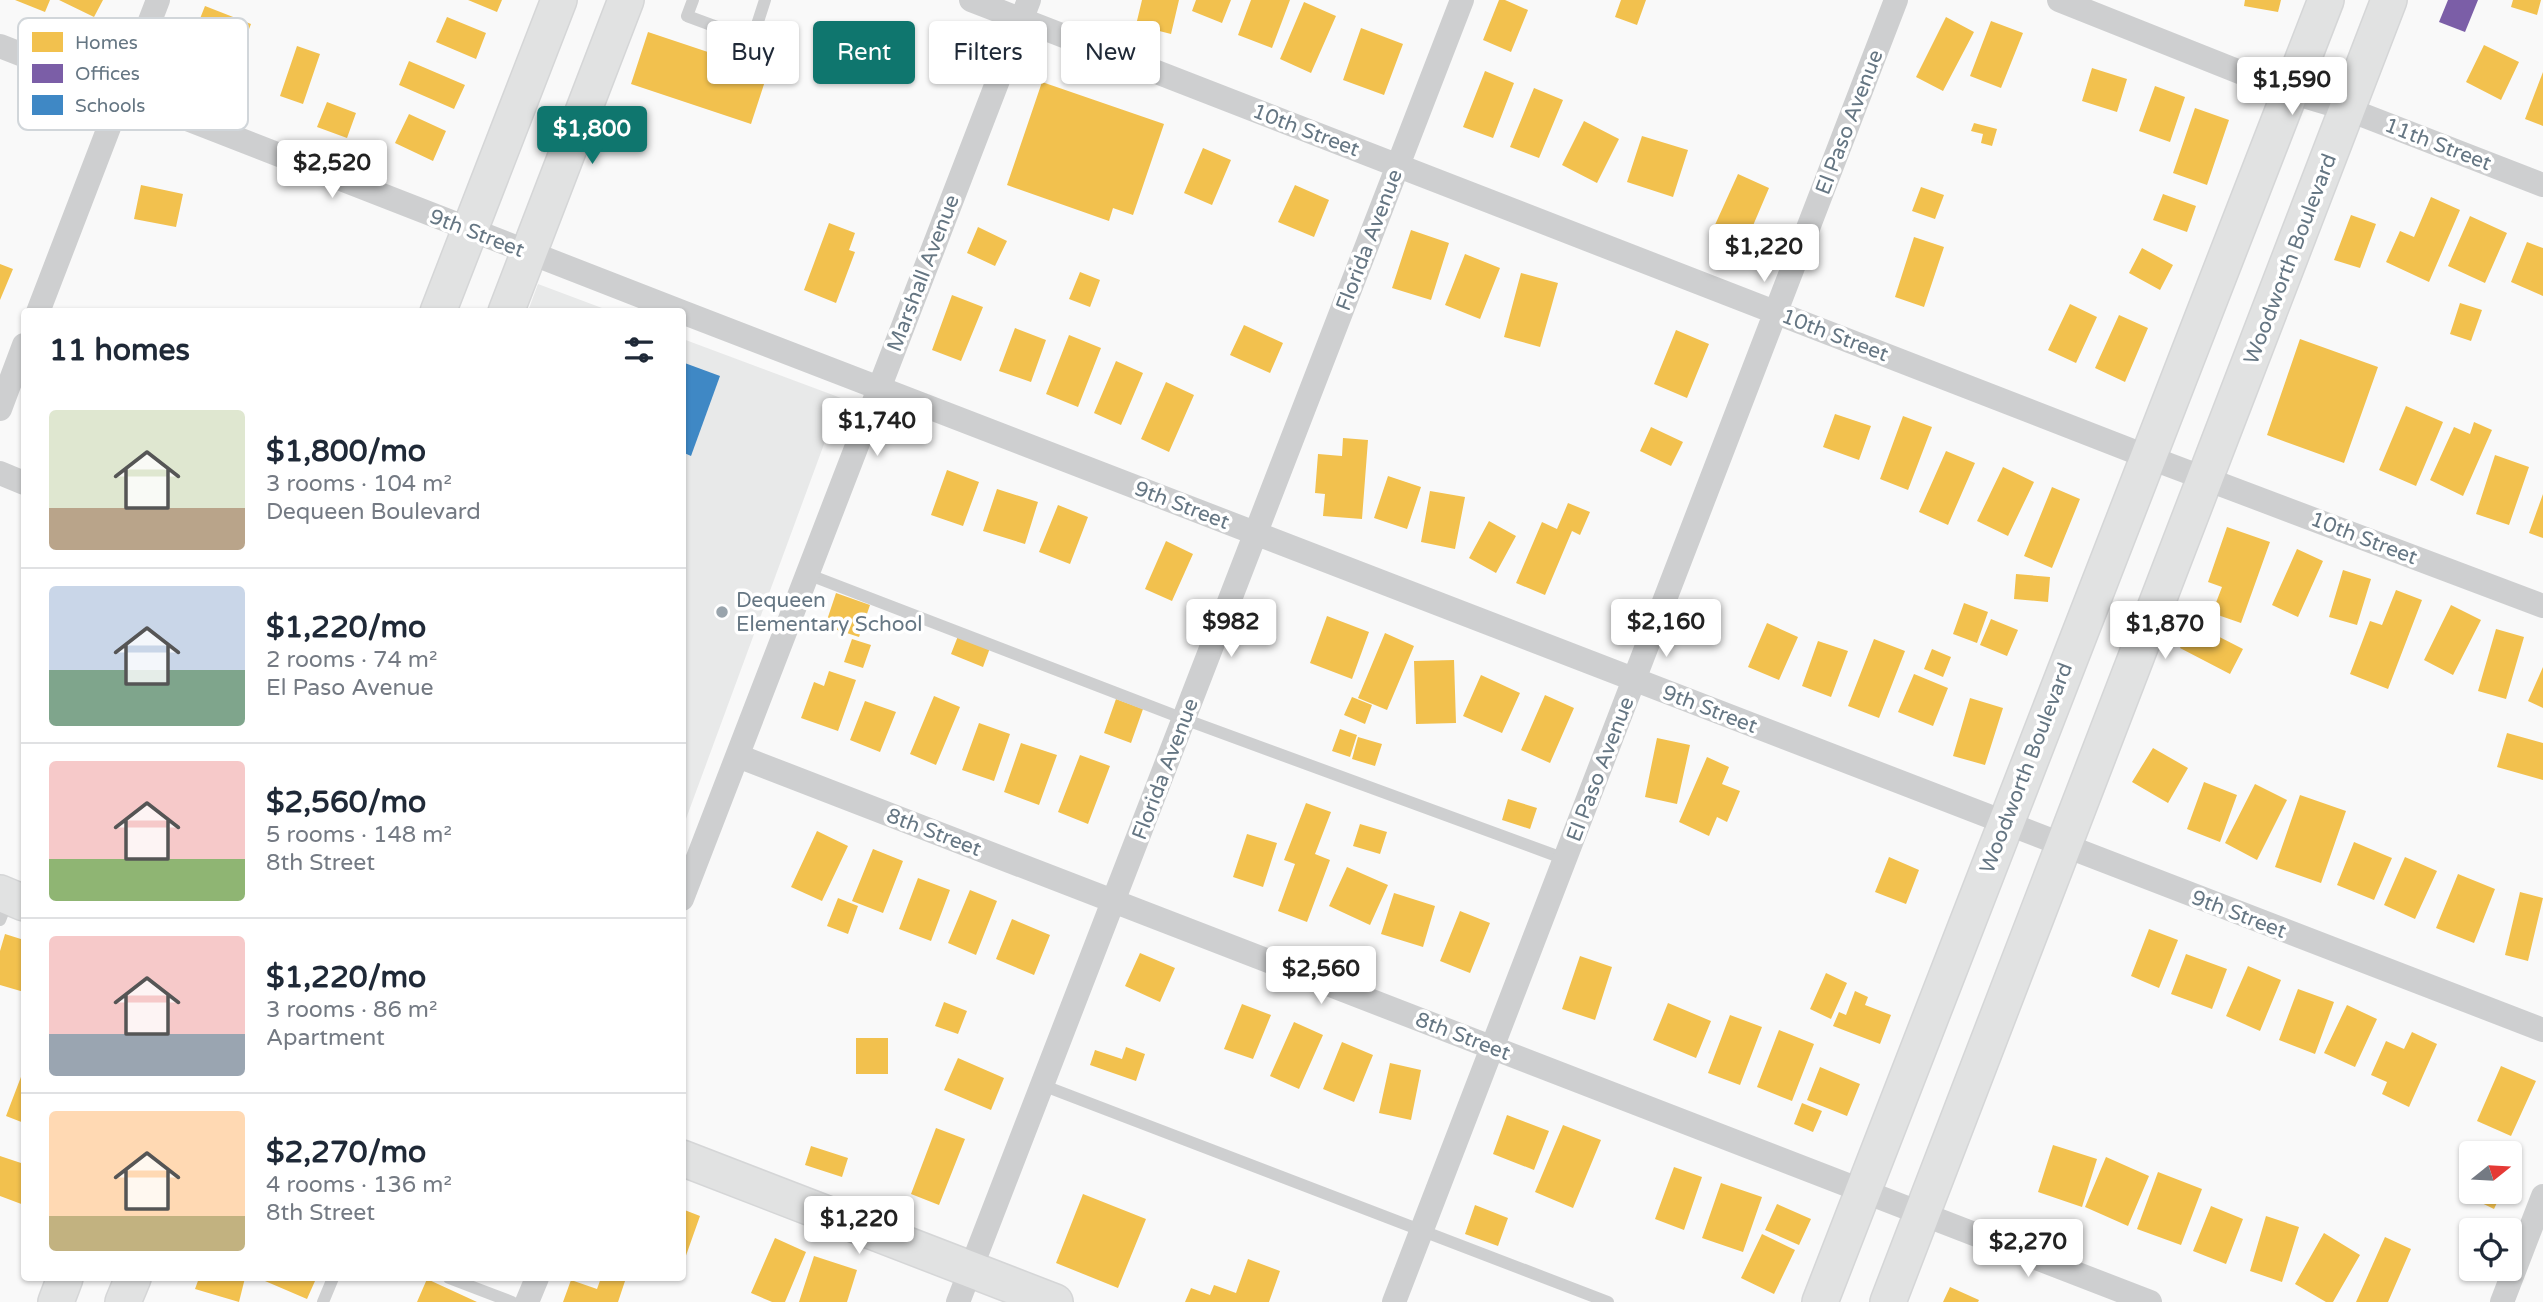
<!DOCTYPE html>
<meta charset="utf-8">
<style>
:root{--surface:#fff;--page:#f6f6f7;--text:#1f2937;--muted:#747a83;--line:#e0e1e3;--accent:#0f766e}
body{margin:0;font-family:"Varela Round",sans-serif;background:var(--page);color:var(--text);height:100vh;display:flex;flex-direction:column;font-size:26px;white-space:nowrap}
*{box-sizing:border-box;margin:0}
p{font-size:23px;color:var(--muted)}
.icon{flex:none;width:38px;height:38px;fill:none;stroke:currentColor;stroke-width:2;stroke-linecap:round;stroke-linejoin:round}
.map{position:relative;flex:1;overflow:hidden}
.drawer{position:absolute;left:21px;top:308px;width:665px;height:973px;display:flex;flex-direction:column;background:var(--surface);border-radius:7px;box-shadow:0 2px 5px #0004}
.drawer>*{flex:none}
.banner{position:absolute;left:707px;top:21px;width:665px;height:63px;display:flex;gap:14px}
.needle{width:46px;rotate:72deg}
.buttons{position:absolute;left:2459px;top:1141px;display:grid;gap:14px}
.buttons a{display:grid;place-items:center;width:63px;height:63px;border-radius:7px;background:var(--surface);box-shadow:0 2px 5px #0004;font-size:35px}
.price{position:absolute;translate:-50% -60px;padding:0 16px;border-radius:7px;background:#fff;color:#222;font-size:23px;line-height:46px;filter:drop-shadow(0 2px 4px #0008)}
.price::after{content:'';position:absolute;left:50%;top:42px;width:21px;height:16px;margin-left:-10px;background:inherit;clip-path:polygon(0 0,100% 0,50% 100%)}
.price.active{background:var(--accent);color:#fff}
ul{padding:0;list-style:none}
li{display:flex;align-items:center;gap:21px;height:175px;padding:0 28px}
li+li{border-top:2px solid var(--line)}
li span{display:grid;place-items:center;flex:none;width:196px;height:140px;border-radius:7px;color:#555}
li>.icon{margin-inline-start:auto}
span .icon{width:84px;height:84px;fill:#fffc;stroke-width:1}
li b{font-size:30px}
h2{display:flex;justify-content:space-between;align-items:center;height:84px;padding:0 28px;font-size:30px}
.pill{padding:0 24px;border-radius:7px;background:var(--surface);box-shadow:0 2px 5px #0004;font-size:24px;line-height:63px}
.pill.active{background:var(--accent);color:#fff}
.map>svg:first-child{display:block}
.built{fill:#e8e9e9}
.homes{fill:#f2c14e}
.offices{fill:#7b5ea7}
.schools{fill:#3f88c5}
.lines{fill:none;stroke-linecap:round;stroke-linejoin:round}
.secondary-casing{stroke:#d5d6d7;stroke-width:38}
.lane{stroke:#cecfd0;stroke-width:12}
.street{stroke:#cecfd0;stroke-width:24}
.secondary{stroke:#e1e2e2;stroke-width:35}
.poi-dot{fill:#99a4ac;stroke:#fff;stroke-width:2.5}
.labels{text-anchor:middle;stroke-width:7;stroke-linejoin:round;paint-order:stroke}
.street-label{font-size:21px;fill:#657683;stroke:#fff}
.poi-label{font-size:21px;fill:#657683;stroke:#fff;text-anchor:start}
.key{fill:#fff;stroke:#d1d6da;stroke-width:2}
.key-label{font-size:19px;fill:#657683}
</style>
<div class="map">
<svg width="2543" height="1302" viewBox="0 0 2543 1302">
<rect width="100%" height="100%" fill="#f9f9f9"/>
<path class="built" d="M538,284l72,27h-82z
M683,339l158,59 -158,429z"/>
<path class="homes" d="M15,0h35l-5,12z
M59,0h44l-9,17z
M468,0h34l-5,12z
M1142,0h37l-8,34 -35,-9z
M1196,0h35l-9,23 -30,-12z
M1251,0h39l-18,48 -34,-13z
M1499,0h6l23,10 -17,42 -28,-12z
M1621,0h25l-9,25 -22,-8z
M2245,0h36l-3,12 -34,-6z
M2513,0h28l-4,15 -26,-8z
M1304,2l32,14 -25,57 -31,-14z
M205,6l46,18 -23,59 -46,-19z
M447,17l39,16 -10,26 -40,-17z
M1946,17l28,15 -31,59 -27,-14z
M1991,21l32,12 -22,55 -31,-12z
M1361,28l42,16 -19,51 -41,-15z
M648,32l120,40 -17,52 -120,-40z
M2484,45l35,17 -18,38 -35,-18z
M297,46l23,8 -17,50 -23,-8z
M409,61l56,24 -11,24 -55,-24z
M2092,68l35,11 -10,33 -35,-11z
M1485,71l29,12 -21,55 -30,-11z
M2543,72v54l-18,-7z
M1042,82l122,42 -31,91 -20,-7 -4,13 -102,-36z
M2155,86l30,11 -15,45 -31,-11z
M1534,88l29,12 -24,58 -29,-11z
M327,102l29,11 -9,25 -30,-11z
M2195,108l34,12 -22,65 -34,-12z
M409,114l37,17 -13,30 -38,-18z
M1584,121l35,18 -22,44 -35,-18z
M1974,123l23,6 -5,17 -11,-3 2,-9 -12,-3z
M1642,136l46,14 -15,47 -46,-15z
M1203,148l28,12 -19,45 -28,-12z
M1738,174l31,14 -23,54 -32,-15z
M141,185l42,9 -7,33 -42,-8z
M1295,185l34,15 -15,37 -36,-15z
M1921,187l23,8 -9,24 -23,-8z
M2163,194l33,12 -9,26 -34,-12z
M2431,197l29,13 -31,72 -43,-20 14,-31 14,6z
M2351,215l25,9 -16,44 -26,-8z
M2470,216l37,17 -22,50 -37,-17z
M829,223l26,10 -6,17 6,2 -19,51 -32,-13z
M978,227l29,14 -12,25 -28,-13z
M1411,230l38,13 -18,57 -39,-12z
M1914,237l30,10 -20,60 -29,-10z
M2527,242l16,6v48l-32,-14z
M2142,248l31,17 -13,25 -31,-17z
M1465,254l35,14 -20,51 -35,-14z
M0,264l13,5 -13,31z
M1080,272l20,8 -10,27 -21,-8z
M1521,273l37,10 -18,64 -36,-10z
M952,295l31,12 -22,54 -29,-11z
M2460,303l22,7 -11,31 -21,-7z
M2070,304l27,13 -21,46 -28,-13z
M2119,315l29,13 -23,54 -30,-14z
M1244,325l39,18 -13,30 -40,-18z
M1015,328l31,12 -15,42 -32,-11z
M1676,330l33,14 -22,54 -33,-14z
M1069,335l32,13 -23,59 -32,-13z
M2300,339l78,28 -34,96 -77,-28z
M1116,361l27,12 -22,52 -27,-12z
M1166,382l28,13 -25,57 -28,-13z
M2406,406l37,16 -27,64 -37,-16z
M1835,414l36,12 -12,34 -36,-13z
M1903,416l29,11 -24,63 -28,-11z
M2474,422l18,8 -29,66 -33,-16 24,-53 16,7z
M1651,427l32,15 -12,24 -31,-15z
M1343,438l25,2 -6,79 -39,-3 2,-22 -10,-1 3,-39 24,2z
M1946,451l29,12 -27,62 -29,-13z
M2495,455l34,12 -20,58 -33,-11z
M2003,467l31,15 -26,54 -31,-15z
M947,470l32,12 -16,44 -32,-11z
M1388,476l33,11 -14,42 -33,-11z
M2052,487l28,12 -28,69 -28,-12z
M997,489l41,13 -13,42 -42,-13z
M1430,491l35,6 -10,52 -34,-7z
M2543,494v44l-14,-5z
M1568,503l22,9 -10,23 -8,-4 -27,64 -29,-12 26,-61 15,7z
M1058,505l30,12 -18,47 -31,-12z
M1489,521l27,15 -20,37 -27,-15z
M2227,527l43,15 -29,81 -29,-10 10,-26 -14,-5z
M1166,541l27,13 -21,47 -27,-12z
M2297,549l26,12 -25,56 -26,-12z
M2343,570l28,9 -14,46 -28,-8z
M2016,574l34,3 -2,25 -34,-3z
M2396,590l26,10 -34,89 -38,-15 20,-53 12,4z
M836,593l34,12 -11,32 -34,-11z
M1964,603l24,9 -11,31 -24,-9z
M2451,605l30,15 -28,55 -29,-15z
M1327,616l42,16 -17,47 -42,-16z
M1991,619l27,11 -11,26 -27,-11z
M1767,623l31,14 -19,43 -31,-13z
M2192,623l51,26 -13,25 -50,-26z
M2496,629l28,8 -18,62 -28,-8z
M1385,633l29,13 -27,64 -29,-12z
M958,636l32,12 -7,19 -32,-13z
M852,639l19,6 -8,23 -19,-6z
M1874,639l31,12 -26,67 -31,-12z
M1818,641l30,10 -17,46 -29,-11z
M1932,649l19,8 -8,20 -19,-8z
M1454,660l2,63 -40,1 -2,-63z
M2543,667v41l-15,-7z
M829,671l27,9 -18,51 -37,-13 13,-36 10,4z
M1914,674l34,14 -15,38 -35,-14z
M1481,675l39,18 -18,40 -39,-17z
M1545,695l29,13 -24,55 -29,-13z
M934,696l26,11 -24,58 -26,-11z
M1352,697l20,8 -7,19 -21,-9z
M1970,698l33,10 -18,57 -32,-9z
M1116,699l27,10 -12,34 -27,-10z
M865,701l31,11 -16,40 -30,-12z
M979,723l31,11 -16,47 -32,-11z
M1340,729l17,6 -7,22 -18,-6z
M2507,733l36,10v37l-46,-13z
M1358,737l24,7 -7,22 -23,-7z
M1657,738l33,7 -13,59 -32,-7z
M1021,743l36,12 -18,50 -35,-13z
M2153,748l35,20 -20,35 -36,-21z
M1080,755l30,11 -22,58 -30,-12z
M1707,757l22,10 -7,17 18,7 -13,31 -10,-5 -8,19 -30,-14z
M2204,782l33,13 -17,47 -33,-13z
M2255,784l32,16 -30,60 -32,-17z
M2300,795l46,16 -25,72 -46,-16z
M1508,799l29,9 -7,21 -28,-9z
M1306,803l25,9 -16,42 15,6 -23,62 -29,-11 17,-47 -11,-4z
M1360,824l27,8 -7,22 -27,-8z
M817,831l31,15 -26,55 -31,-14z
M1247,834l30,9 -14,44 -30,-10z
M2354,842l38,16 -18,42 -37,-15z
M873,849l30,12 -20,52 -31,-12z
M1889,857l30,13 -13,34 -31,-12z
M2405,857l32,14 -22,48 -31,-14z
M1347,867l41,18 -18,40 -41,-19z
M2458,874l37,15 -21,54 -38,-15z
M918,878l32,12 -19,51 -32,-12z
M970,890l27,11 -21,54 -28,-12z
M2520,892l23,6 -15,63 -23,-6z
M1394,893l41,13 -12,41 -42,-13z
M838,898l20,8 -10,28 -21,-8z
M1460,911l30,12 -20,50 -30,-12z
M1012,919l38,16 -16,40 -38,-16z
M2149,929l29,11 -19,48 -28,-12z
M5,934l19,6v52l-24,-7v-34z
M1140,953l35,15 -15,34 -35,-16z
M2186,954l41,15 -15,40 -41,-15z
M1580,956l32,11 -17,53 -33,-11z
M2248,966l33,14 -21,51 -34,-15z
M1826,973l21,10 -16,36 -21,-10z
M2298,989l36,13 -19,52 -36,-14z
M1855,991l13,6 -3,8 26,10 -11,29 -47,-18 6,-14 7,3z
M944,1002l23,9 -9,23 -23,-8z
M1668,1003l43,18 -15,37 -43,-18z
M1242,1004l29,11 -18,44 -29,-10z
M2347,1005l30,14 -22,48 -31,-14z
M1730,1015l32,12 -22,58 -32,-12z
M1294,1022l29,13 -24,54 -29,-13z
M1779,1030l35,14 -22,57 -35,-14z
M2412,1032l25,12 -28,63 -27,-13 5,-12 -16,-7 15,-34 18,8z
M856,1038h32v36h-32z
M1342,1042l31,13 -19,47 -31,-13z
M1126,1047l19,7 -9,27 -46,-16 5,-15 27,9z
M958,1058l46,20 -13,32 -47,-20z
M1390,1063l31,7 -10,50 -32,-7z
M2501,1066l35,15 -25,55 -34,-15z
M1820,1067l40,17 -13,32 -40,-16z
M24,1069v54l-18,-7z
M1802,1103l20,8 -9,21 -19,-8z
M1507,1115l42,16 -15,39 -41,-16z
M1563,1125l38,15 -28,68 -38,-16z
M936,1128l29,11 -26,66 -28,-11z
M2053,1145l44,14 -15,48 -44,-15z
M811,1146l37,12 -6,19 -37,-12z
M0,1156l24,8v41l-24,-9z
M2106,1157l43,19 -21,50 -43,-19z
M1674,1167l28,10 -18,53 -29,-11z
M2158,1172l44,17 -21,56 -44,-16z
M2471,1178v14h31l-8,17 -31,-15z
M1721,1183l41,14 -19,55 -41,-14z
M1083,1194l63,25 -28,69 -62,-25z
M1777,1204l34,15 -12,26 -34,-15z
M1475,1205l33,13 -10,28 -33,-12z
M2211,1206l32,13 -17,45 -33,-13z
M682,1209l18,7 -17,48h-1z
M2266,1216l33,11 -17,55 -32,-11z
M2324,1233l36,22 -27,47h-7l-31,-18z
M1762,1234l33,16 -21,44 -33,-16z
M2385,1237l26,12 -23,53h-32z
M775,1238l31,14 -21,50h-13l-21,-9z
M814,1256l43,14 -10,32h-48z
M1248,1259l32,12 -11,31h-84l6,-14 19,7 4,-10 22,8z
M199,1278h46l-6,24 -44,-13z
M258,1278h50l7,3 -8,18z
M601,1278h25l-8,24h-55l8,-22 26,9z
M427,1279l50,23h-60z
M1950,1287l29,13 -1,2h-35z"/>
<path class="offices" d="M2448,0h30l-13,32 -26,-10z"/>
<path class="schools" d="M682,362l38,14 -29,80 -9,-4z"/>
<g class="lines">
<defs>
<path id="secondary" d="M438,312l121,-312
M506,312l120,-312
M0,893l24,10
M682,1158l373,144
M56,1302l9,-24
M123,1302l10,-24
M1820,1302l506,-1302
M1888,1302l501,-1302"/>
</defs>
<use href="#secondary" class="secondary-casing"/>
<path class="lane" d="M693,0l-6,16 65,24 13,-40
M807,574l377,145 381,140
M0,920l9,-23
M1042,1085l566,217
M449,1278l63,24
M323,1302l10,-24"/>
<path class="street" d="M971,0l1177,457 395,149
M2059,0l231,92 57,17 196,76
M0,46l682,266
M38,312l120,-312
M682,312l1861,718
M0,409l24,-64
M0,473l24,10
M738,756l1412,546
M682,899l347,-899
M527,1302l10,-24
M958,1302l504,-1302
M1394,1302l502,-1302
M2502,1302l41,-106"/>
<use href="#secondary" class="secondary"/>
</g>
<circle class="poi-dot" cx="722" cy="612" r="7"/>
<g class="labels">
<g class="street-label">
<text transform="translate(1849 122) rotate(-69)" y="7">El Paso Avenue</text>
<text transform="translate(1306 130) rotate(21)" y="7">10th Street</text>
<text transform="translate(2438 144) rotate(21)" y="7">11th Street</text>
<text transform="translate(477 233) rotate(21)" y="7">9th Street</text>
<text transform="translate(1369 240) rotate(-69)" y="7">Florida Avenue</text>
<text transform="translate(2290 259) rotate(-69)" y="7">Woodworth Boulevard</text>
<text transform="translate(923 273) rotate(-69)" y="7">Marshall Avenue</text>
<text transform="translate(1835 335) rotate(21)" y="7">10th Street</text>
<text transform="translate(1182 505) rotate(21)" y="7">9th Street</text>
<text transform="translate(2364 538) rotate(21)" y="7">10th Street</text>
<text transform="translate(1710 709) rotate(21)" y="7">9th Street</text>
<text transform="translate(2026 768) rotate(-69)" y="7">Woodworth Boulevard</text>
<text transform="translate(1165 769) rotate(-69)" y="7">Florida Avenue</text>
<text transform="translate(1600 769) rotate(-69)" y="7">El Paso Avenue</text>
<text transform="translate(934 832) rotate(21)" y="7">8th Street</text>
<text transform="translate(2239 914) rotate(21)" y="7">9th Street</text>
<text transform="translate(1463 1036) rotate(21)" y="7">8th Street</text>
</g>
<g class="poi-label">
<text x="736" y="607">Dequeen<tspan x="736" dy="24">Elementary School</tspan></text>
</g>
</g>
<rect x="18" y="18" width="230" height="112" rx="10" class="key"/>
<rect x="32" y="32" width="31" height="20" fill="#f2c14e"/>
<rect x="32" y="64" width="31" height="19" fill="#7b5ea7"/>
<rect x="32" y="95" width="31" height="20" fill="#3f88c5"/>
<g class="key-label">
<text x="75" y="49">Homes</text>
<text x="75" y="80">Offices</text>
<text x="75" y="112">Schools</text>
</g>
</svg>
<div class="buttons">
<a><svg class="needle" viewBox="-14 -14 28 28"><path d="M0-13l5 13h-10z" fill="#e53935"/><path d="M0 13l5-13h-10z" fill="#747a83"/></svg></a>
<a><svg class="icon" aria-label="locate" viewBox="0 0 24 24"><circle cx="12" cy="12" r="6"/><path d="M12 2v4M12 18v4M2 12h4M18 12h4"/></svg></a>
</div>
<b class="price" style="left:2292px;top:117px">$1,590</b>
<b class="price active" style="left:592px;top:166px">$1,800</b>
<b class="price" style="left:332px;top:200px">$2,520</b>
<b class="price" style="left:1764px;top:284px">$1,220</b>
<b class="price" style="left:877px;top:458px">$1,740</b>
<b class="price" style="left:1231px;top:659px">$982</b>
<b class="price" style="left:1666px;top:659px">$2,160</b>
<b class="price" style="left:2165px;top:661px">$1,870</b>
<b class="price" style="left:1321px;top:1006px">$2,560</b>
<b class="price" style="left:859px;top:1256px">$1,220</b>
<b class="price" style="left:2028px;top:1279px">$2,270</b>
<div class="banner">
<a class="pill">Buy</a>
<a class="pill active">Rent</a>
<a class="pill">Filters</a>
<a class="pill">New</a>
</div>
<section class="drawer">
<h2>11 homes<svg class="icon" aria-label="filters" viewBox="0 0 24 24"><path d="M4 7h16M4 17h16"/><circle cx="9" cy="7" r="2"/><circle cx="15" cy="17" r="2"/></svg></h2>
<ul>
<li><span style="background:linear-gradient(#dfe7d0 70%,#b9a48a 0)"><svg class="icon" aria-label="home" viewBox="0 0 24 24"><path d="M3 11l9-7 9 7M6 9v11h12V9"/></svg></span><div><b>$1,800/mo</b><p>3 rooms · 104 m²</p><p>Dequeen Boulevard</p></div></li>
<li><span style="background:linear-gradient(#c9d6e8 60%,#7fa58c 0)"><svg class="icon" aria-label="home" viewBox="0 0 24 24"><path d="M3 11l9-7 9 7M6 9v11h12V9"/></svg></span><div><b>$1,220/mo</b><p>2 rooms · 74 m²</p><p>El Paso Avenue</p></div></li>
<li><span style="background:linear-gradient(#f6c9c9 70%,#8fb573 0)"><svg class="icon" aria-label="home" viewBox="0 0 24 24"><path d="M3 11l9-7 9 7M6 9v11h12V9"/></svg></span><div><b>$2,560/mo</b><p>5 rooms · 148 m²</p><p>8th Street</p></div></li>
<li><span style="background:linear-gradient(#f6c9c9 70%,#9aa5b1 0)"><svg class="icon" aria-label="home" viewBox="0 0 24 24"><path d="M3 11l9-7 9 7M6 9v11h12V9"/></svg></span><div><b>$1,220/mo</b><p>3 rooms · 86 m²</p><p>Apartment</p></div></li>
<li><span style="background:linear-gradient(#ffd9b3 75%,#c2b280 0)"><svg class="icon" aria-label="home" viewBox="0 0 24 24"><path d="M3 11l9-7 9 7M6 9v11h12V9"/></svg></span><div><b>$2,270/mo</b><p>4 rooms · 136 m²</p><p>8th Street</p></div></li>
</ul>
</section>
</div>
